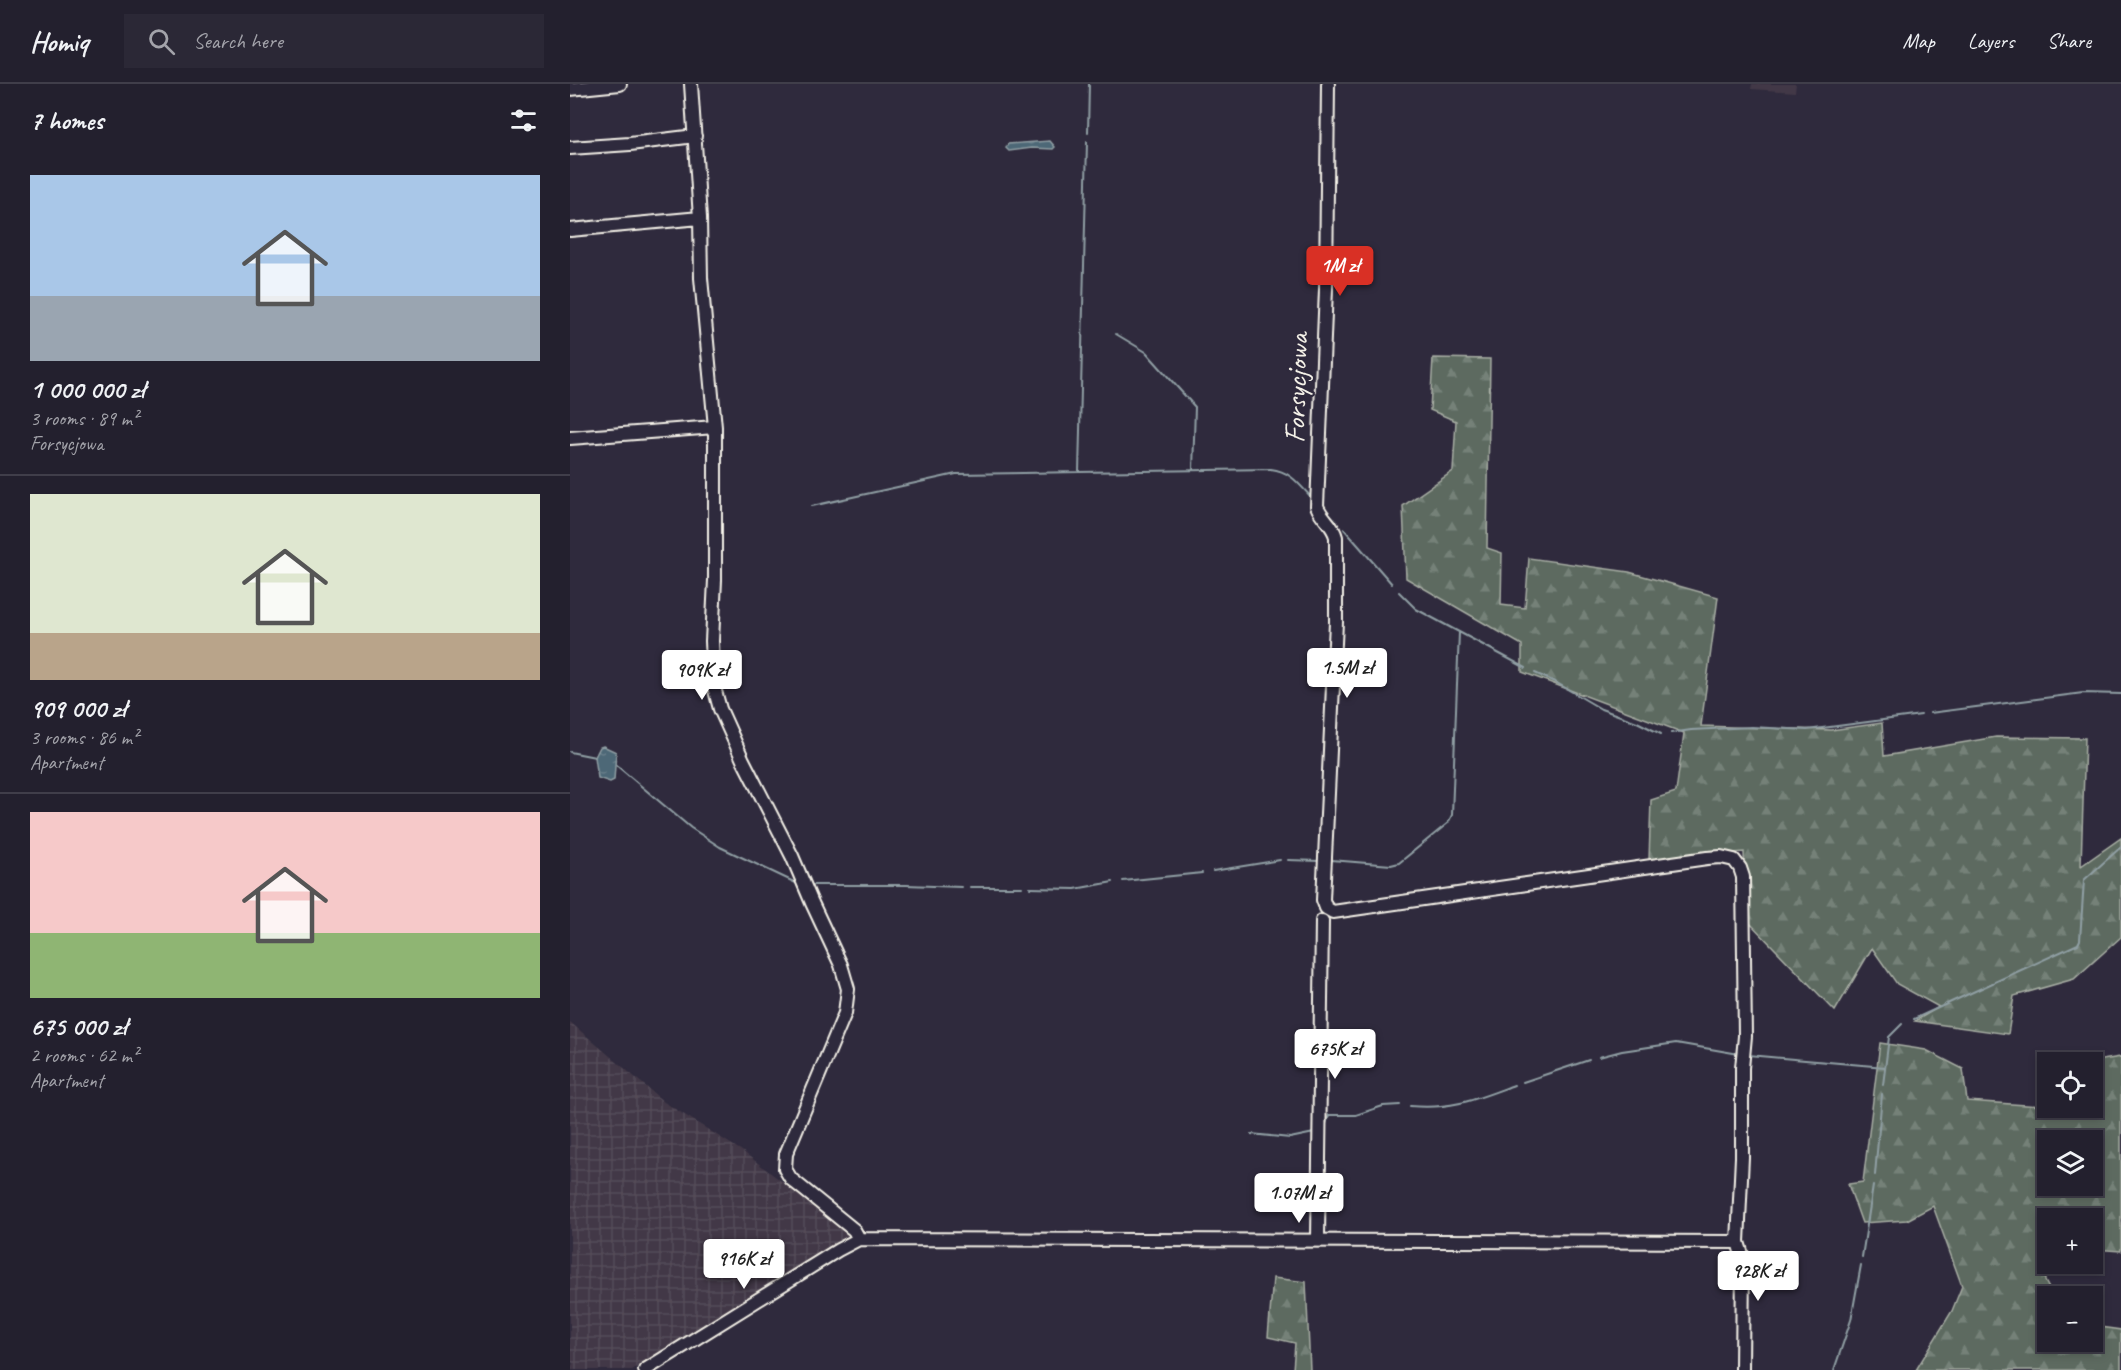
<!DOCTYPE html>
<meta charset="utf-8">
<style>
:root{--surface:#23202e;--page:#2b2836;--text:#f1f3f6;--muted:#a3a3aa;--line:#403e4a;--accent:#d93025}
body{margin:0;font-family:Caveat,sans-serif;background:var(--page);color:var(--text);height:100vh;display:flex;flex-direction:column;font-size:22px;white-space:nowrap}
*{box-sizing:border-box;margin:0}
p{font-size:20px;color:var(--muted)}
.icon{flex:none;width:33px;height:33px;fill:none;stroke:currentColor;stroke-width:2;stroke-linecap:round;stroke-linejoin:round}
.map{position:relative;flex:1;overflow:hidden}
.side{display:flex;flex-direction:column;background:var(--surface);width:570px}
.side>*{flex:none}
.controls{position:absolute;left:1467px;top:968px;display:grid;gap:12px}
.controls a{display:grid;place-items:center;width:66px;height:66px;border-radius:0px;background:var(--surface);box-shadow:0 3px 9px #0003,0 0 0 2px var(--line);font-size:30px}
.price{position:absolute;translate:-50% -51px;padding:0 14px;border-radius:6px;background:#fff;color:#222;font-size:20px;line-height:39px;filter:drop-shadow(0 2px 3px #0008)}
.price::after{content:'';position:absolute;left:50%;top:36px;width:18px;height:14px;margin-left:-9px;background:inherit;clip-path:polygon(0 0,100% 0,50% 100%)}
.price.on{background:var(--accent);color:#fff}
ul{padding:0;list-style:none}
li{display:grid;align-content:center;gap:12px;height:318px;padding:0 30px}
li+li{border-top:2px solid var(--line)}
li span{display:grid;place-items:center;height:186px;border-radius:0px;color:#555}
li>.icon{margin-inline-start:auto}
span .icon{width:108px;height:108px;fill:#fffc;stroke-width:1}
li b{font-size:26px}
h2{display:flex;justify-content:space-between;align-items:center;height:72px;padding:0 30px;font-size:26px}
header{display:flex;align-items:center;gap:36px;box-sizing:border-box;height:84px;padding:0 30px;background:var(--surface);border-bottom:2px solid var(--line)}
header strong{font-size:28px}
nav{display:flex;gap:33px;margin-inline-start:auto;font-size:21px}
.search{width:420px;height:54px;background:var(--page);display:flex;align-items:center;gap:15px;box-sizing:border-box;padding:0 21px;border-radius:0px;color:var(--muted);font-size:22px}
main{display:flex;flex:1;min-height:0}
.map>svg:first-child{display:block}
.built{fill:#423846}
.industrial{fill:url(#industrial-grid)}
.forest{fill:url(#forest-firs);stroke:#a8aea4;stroke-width:1.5;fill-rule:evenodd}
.water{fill:url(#water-ripples);stroke:#909fa4;stroke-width:1.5}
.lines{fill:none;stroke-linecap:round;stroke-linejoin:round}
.stream{stroke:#909fa4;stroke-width:2}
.minor-casing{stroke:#f4f1e8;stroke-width:16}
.minor{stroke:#2f2a3d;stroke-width:12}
.labels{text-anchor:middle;stroke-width:4.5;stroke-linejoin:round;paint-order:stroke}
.street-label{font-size:30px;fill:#f4f1e8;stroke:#2f2a3d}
</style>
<header>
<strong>Homiq</strong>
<div class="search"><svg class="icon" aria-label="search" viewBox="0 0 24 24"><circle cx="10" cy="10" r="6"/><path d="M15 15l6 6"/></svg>Search here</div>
<nav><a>Map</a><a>Layers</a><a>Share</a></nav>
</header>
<main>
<section class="side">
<h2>7 homes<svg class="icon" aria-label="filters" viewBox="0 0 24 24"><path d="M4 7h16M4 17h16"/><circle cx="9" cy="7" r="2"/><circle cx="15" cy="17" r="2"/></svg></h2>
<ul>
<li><span style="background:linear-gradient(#a9c7e8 65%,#9aa5b1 0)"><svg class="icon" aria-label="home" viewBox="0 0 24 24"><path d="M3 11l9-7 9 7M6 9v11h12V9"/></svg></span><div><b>1 000 000 zł</b><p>3 rooms · 89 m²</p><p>Forsycjowa</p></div></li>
<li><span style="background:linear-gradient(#dfe7d0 75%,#b9a48a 0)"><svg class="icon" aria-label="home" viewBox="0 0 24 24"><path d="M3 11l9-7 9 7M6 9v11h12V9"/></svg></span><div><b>909 000 zł</b><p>3 rooms · 86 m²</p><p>Apartment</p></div></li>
<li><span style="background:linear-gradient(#f6c9c9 65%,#8fb573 0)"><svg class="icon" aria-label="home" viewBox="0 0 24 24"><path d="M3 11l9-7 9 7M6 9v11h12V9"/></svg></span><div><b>675 000 zł</b><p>2 rooms · 62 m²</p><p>Apartment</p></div></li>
</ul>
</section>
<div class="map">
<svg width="1551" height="1286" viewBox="0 0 1551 1286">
<defs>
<pattern id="industrial-grid" width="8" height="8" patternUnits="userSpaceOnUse" patternTransform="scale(1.5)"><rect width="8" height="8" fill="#423846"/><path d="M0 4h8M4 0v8" fill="none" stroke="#554c58"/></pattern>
<pattern id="forest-firs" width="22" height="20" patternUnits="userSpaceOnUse" patternTransform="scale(1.5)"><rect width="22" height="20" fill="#5d6b61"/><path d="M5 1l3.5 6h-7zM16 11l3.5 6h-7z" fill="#758178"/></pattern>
<pattern id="water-ripples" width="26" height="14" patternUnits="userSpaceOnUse" patternTransform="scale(1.5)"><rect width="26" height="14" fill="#4e6877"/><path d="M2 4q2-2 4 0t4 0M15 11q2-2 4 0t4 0" fill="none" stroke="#687e8a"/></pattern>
</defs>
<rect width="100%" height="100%" fill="#2f2a3d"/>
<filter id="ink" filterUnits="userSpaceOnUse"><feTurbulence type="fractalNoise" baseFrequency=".0167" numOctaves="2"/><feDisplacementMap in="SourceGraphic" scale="12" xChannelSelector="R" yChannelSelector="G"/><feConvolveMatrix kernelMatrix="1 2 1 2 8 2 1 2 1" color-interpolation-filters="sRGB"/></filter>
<g filter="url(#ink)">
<path class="built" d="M1182,0h44l-1,8 -44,-3z"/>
<path class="industrial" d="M0,938l94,80 78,49 109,83 -219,136h-62l3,-7 -3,-2z"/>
<path class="forest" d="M863,274l57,1 -3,189 15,5 -1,52 24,3 4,-50 100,14 89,25 -17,129 130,4 51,-7 2,33 112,-19 89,1 -4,128 40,-28v99l-47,42 -60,17 -6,38 -93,-13 24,-14 -42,-23 -25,-36 -37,63 -89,-92 -2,-67 -95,8 2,-60 25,-8 8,-59 -162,-61v-27l-116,-67 -3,-72 50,-35 3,-50 -26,-11z
M1310,959l46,7 37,19 4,32 105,7 20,-1v-45h-2l31,-5v194l-28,-2 -1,-31h-44l-1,26h-5l3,37 8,15h-5v45h44l1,-15 28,4v40h-205l36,-59 10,-25 -29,-80 -26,14 -45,3 -14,-39 15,-2zM1478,1056h44v45h-44z
M703,1194l33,4 4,88h-17l2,-27 -27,-6z"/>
<path class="water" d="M480,57l5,6 -2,2 -21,-1 -23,3 -3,-3 2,-4z
M33,662l13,6 -2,28 -4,2 -12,-4 -3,-21 5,-10z"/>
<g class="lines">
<path class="stream" d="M518,49l1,-49
M546,250l30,18 49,55 -2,63
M509,388l192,-3c19,2 28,15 40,28
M242,422l144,-32 123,-2 8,-330
M756,426l10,11
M774,445l48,55
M829,508l17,17 110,59
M965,589l22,10 44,26 36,13 24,12
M1360,629l153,-20 38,1
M1101,649l20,-3 61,-3 55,3 114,-15
M0,668l25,5
M46,681l75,63 29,19 78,37
M718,776l32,1
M761,776l60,5 8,-2 49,-40 4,-8 7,-183
M643,787l67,-11
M553,797l79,-8
M239,801h97l55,2
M400,803h52
M460,804l45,1 38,-7
M1344,935l164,-75 2,-4 4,-60 37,-33
M1178,971l137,12
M1029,973l23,-6 54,-8 63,11
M953,998l66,-22
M1313,1001l6,-48 13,-13
M840,1022c42,4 66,-7 104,-21
M754,1046l5,-15h27l27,-9 17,-1
M681,1050l39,4 24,-5
M1305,1091l7,-81
M1292,1173l11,-71
M1264,1286l17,-50 10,-55"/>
<defs>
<path id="minor" d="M121,0l9,134 1,60 14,149v153l-3,61 2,46 6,22 23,51 49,96 20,47 29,62 7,24 -3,24 -59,141 -1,15 6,10 63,51 5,9
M758,0l-2,205 -9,217c5,13 16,18 19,31v85l-13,278 3,8 7,4 374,-54 14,-1 13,3 6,8 3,9 2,159 -3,32v89l-4,85 5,16 -1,112
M0,5l50,-5
M0,64l60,-4 65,-8
M0,146l130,-12
M0,354l145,-11
M289,1155l879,3
M748,1155l4,-318
M75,1286l193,-120 21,-11"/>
</defs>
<use href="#minor" class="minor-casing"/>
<use href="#minor" class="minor"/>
</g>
</g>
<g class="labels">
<g class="street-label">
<text transform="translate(726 304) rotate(-88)" y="10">Forsycjowa</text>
</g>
</g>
</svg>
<div class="controls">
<a><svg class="icon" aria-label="locate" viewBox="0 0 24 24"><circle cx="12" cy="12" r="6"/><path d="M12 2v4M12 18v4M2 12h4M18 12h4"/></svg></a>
<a><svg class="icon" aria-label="layers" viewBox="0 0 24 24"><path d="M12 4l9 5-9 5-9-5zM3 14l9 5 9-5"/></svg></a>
<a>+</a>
<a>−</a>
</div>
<b class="price on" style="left:770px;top:213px">1M zł</b>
<b class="price" style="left:777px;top:615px">1.5M zł</b>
<b class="price" style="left:132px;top:617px">909K zł</b>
<b class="price" style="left:765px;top:996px">675K zł</b>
<b class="price" style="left:729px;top:1140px">1.07M zł</b>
<b class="price" style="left:174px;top:1206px">916K zł</b>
<b class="price" style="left:1188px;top:1218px">928K zł</b>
</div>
</main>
